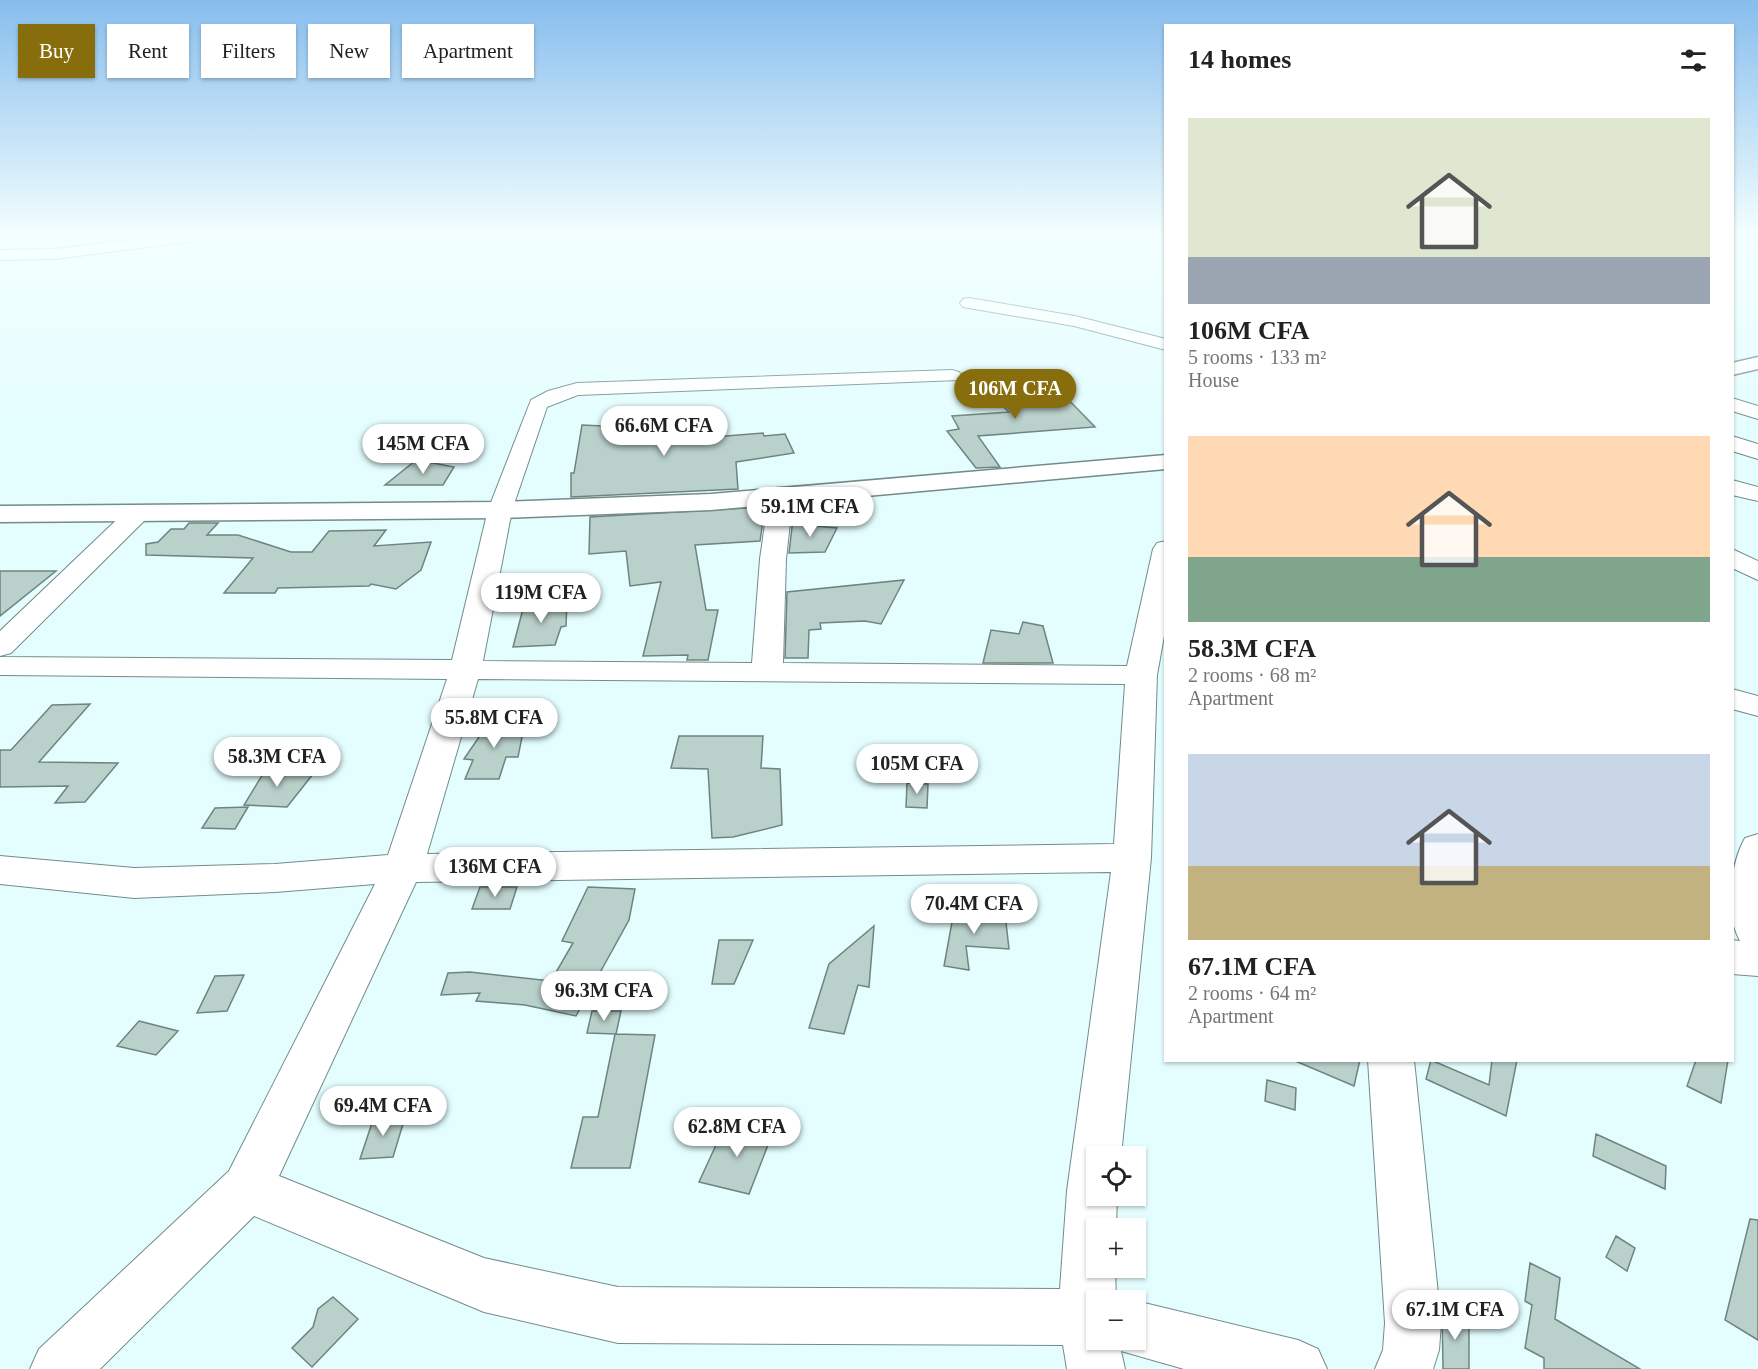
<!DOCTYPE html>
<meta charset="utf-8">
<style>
:root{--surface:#fff;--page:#f6f6f6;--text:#222;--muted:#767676;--accent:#886d0d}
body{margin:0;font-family:"Times New Roman",serif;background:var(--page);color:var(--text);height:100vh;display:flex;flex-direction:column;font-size:22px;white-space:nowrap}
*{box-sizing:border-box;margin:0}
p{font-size:20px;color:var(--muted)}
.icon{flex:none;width:33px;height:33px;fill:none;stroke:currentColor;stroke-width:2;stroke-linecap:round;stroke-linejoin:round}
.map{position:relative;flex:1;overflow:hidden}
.drawer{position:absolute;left:1164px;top:24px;width:570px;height:1038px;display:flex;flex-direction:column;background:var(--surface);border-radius:0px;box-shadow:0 2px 4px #0004}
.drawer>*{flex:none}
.guide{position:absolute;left:18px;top:24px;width:570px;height:54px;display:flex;gap:12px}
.buttons{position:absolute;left:1086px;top:1146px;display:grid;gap:12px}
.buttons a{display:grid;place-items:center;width:60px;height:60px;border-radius:0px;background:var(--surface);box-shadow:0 2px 4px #0004;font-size:30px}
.price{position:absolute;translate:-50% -51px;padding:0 14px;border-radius:21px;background:#fff;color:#222;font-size:20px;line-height:39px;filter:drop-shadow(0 2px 3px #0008)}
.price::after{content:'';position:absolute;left:50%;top:36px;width:18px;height:14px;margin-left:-9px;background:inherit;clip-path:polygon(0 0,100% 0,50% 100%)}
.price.selected{background:var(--accent);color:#fff}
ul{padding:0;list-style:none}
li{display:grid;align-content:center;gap:12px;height:318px;padding:0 24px}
li span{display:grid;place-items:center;height:186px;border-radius:0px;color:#555}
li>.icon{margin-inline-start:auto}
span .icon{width:108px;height:108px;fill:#fffc;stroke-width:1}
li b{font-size:26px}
h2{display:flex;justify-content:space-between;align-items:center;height:72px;padding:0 24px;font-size:26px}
.tag{padding:0 21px;border-radius:0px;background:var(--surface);box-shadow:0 2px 4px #0004;font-size:21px;line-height:54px}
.tag.selected{background:var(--accent);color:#fff}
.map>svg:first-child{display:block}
.building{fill:#bad1cb;stroke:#6e847e;stroke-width:1.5}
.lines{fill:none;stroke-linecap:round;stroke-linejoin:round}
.street-casing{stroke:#738b8b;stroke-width:2}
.secondary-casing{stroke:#738b8b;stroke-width:3}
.street{fill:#fff;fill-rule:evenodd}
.secondary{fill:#fff;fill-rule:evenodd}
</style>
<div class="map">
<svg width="1758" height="1369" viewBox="0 0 1758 1369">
<rect width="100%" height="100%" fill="#e4feff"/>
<path class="building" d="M1011,386l10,7 37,-4 37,38 -117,9 22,31 -24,1 -29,-37 12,-2 -7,-13 57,-4 -25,-23z
M700,409l1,29 62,-5 1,3 21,-2 9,19 -58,9 2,27 -167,8v-24h3l8,-48 43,2 2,-9 43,-1 -1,-6z
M415,461h8l31,6 -11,18h-58z
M765,507l-5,34 -65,4 11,65h12l-10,50h-21l1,-5 -45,1 18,-74 -31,4 -4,-35 -37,3 1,-37z
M794,510h4l-3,14 42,4 -12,24 -36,1z
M189,523h29l-11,12h31l53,17h21l17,-21 57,-1 -12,16 57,-4 -10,28 -25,19 -25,-5 -2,2 -91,2 -3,5h-51l29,-35 -107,-3v-11l12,-2 13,-13h13z
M0,571h56l-56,45z
M904,580l-23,44 -16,-3 -45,2 1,6 -12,1 -1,28h-23l2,-66z
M567,601l-1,25 -5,1 -6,18 -42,2 11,-42z
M1023,622l20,4 10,37h-70l8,-33 28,4z
M90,704l-51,58 79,1 -33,39 -30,1 13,-17 -68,1v-37h11l41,-45z
M513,718l-1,10 12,-1 -6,30h-12l-7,22h-34l8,-19 -9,-1 26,-38z
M679,736h84l-2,32 19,1 2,56 -49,12 -21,1 -4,-69 -37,-1z
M266,769l47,5 -26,33 -43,-2z
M907,783l21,1 -1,24 -21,-1z
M248,807l-13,22 -33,-1 13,-20z
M480,887h37l-7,22h-38z
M588,887l47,2 -6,31 -53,96 -51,-11 -49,-4 4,-8 -39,2 7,-22 22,-1 81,9 22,-38 -11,-2z
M956,900l4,1 2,10 43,3 4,35 -43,-3 3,24 -25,-4z
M874,926l-5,61 -11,-2 -14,49 -35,-6 20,-64z
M719,940h34l-19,44h-22z
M244,975l-17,36 -30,2 18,-37z
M592,1011h29l-5,23 -29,-1z
M139,1021l39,10 -22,24 -39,-9z
M615,1034l40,1 -25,133h-59l12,-51h15z
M1293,1060h67l-6,26z
M1431,1060l58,25 3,-25h25l-11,56 -80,-37z
M1696,1060h32l-7,43 -34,-17z
M1267,1080l29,8 -1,22 -30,-9z
M406,1114l-13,43 -33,2 14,-42z
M727,1121l46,11 -24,62 -50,-12z
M1596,1134l70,32 -1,23 -72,-33z
M1750,1219l8,1v120l-33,-20z
M1616,1236l19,12 -8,23 -21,-14z
M1530,1263l30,15 -5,41 85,50h-96v-11l-19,-10 7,-43 -7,-4z
M333,1297l25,22 -46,48 -20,-19 21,-21 5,-18z
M1442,1308l27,9v52h-26z"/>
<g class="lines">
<defs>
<path id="street" d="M170,235h46l-7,4 -154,20 -55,1v-10l55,-1z
M969,298l106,18 91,23v11l-92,-24 -111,-19 -3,-4 3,-4z
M952,370l7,2 3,4 -3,4 -381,15 -31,12 -35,103 -29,151 269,2 8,-104 9,-63 3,-5 9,-2 9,2 3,5 -7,63 -3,104 344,3 26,-117 4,-6 9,-2v84l-9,50 -6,183 -30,298h-25v40h21l-1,32h-20v40h19l1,32h-20v40h40v-39l162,39 20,9 9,20h-143l-63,-18 4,18h-58l-4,-24 -445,-2 -134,-31 -230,-96 -154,153h-70l9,-20 190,-178 146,-287 -100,8 -141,6 -134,-14v-28l134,12 141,-4 113,-9 59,-176 -447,-4v-18l452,3 36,-150 43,-110 17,-9 29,-8zM478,679l647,5 -11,160 -687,10zM1111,872l-44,319 -7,98 -442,-2 -134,-29 -205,-82 137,-294z
M1732,398l26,8v13l-26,-8z
M1732,436l26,8v15l-26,-8z
M1732,480l26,7v14l-26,-6z
M138,506l9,2 3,5 -3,5 -136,135 -11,3v-25l129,-123z
M1732,549l26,12v19l-26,-12z
M1732,689l26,7v20l-26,-7z
M1758,834v142l-26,-2v-34l8,1c-15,-26 -10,-77 5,-103z
M1368,1060h46l27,263 -2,27 -6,19h-58l8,-19 2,-27z"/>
<path id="secondary" d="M1758,357v12l-26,6v-12z
M1166,455v14l-455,41 -211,8 -500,4v-16l500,-4 211,-8z"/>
</defs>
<use href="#street" class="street-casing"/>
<use href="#secondary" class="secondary-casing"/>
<use href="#street" class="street"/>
<use href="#secondary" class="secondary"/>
</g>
<linearGradient id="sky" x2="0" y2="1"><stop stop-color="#87bded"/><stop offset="0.55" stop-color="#f3ffff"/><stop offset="1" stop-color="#f3ffff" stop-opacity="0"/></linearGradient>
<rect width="1758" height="427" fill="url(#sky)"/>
</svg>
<div class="buttons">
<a><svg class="icon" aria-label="locate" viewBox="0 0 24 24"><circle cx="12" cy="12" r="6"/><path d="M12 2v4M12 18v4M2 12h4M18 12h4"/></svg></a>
<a>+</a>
<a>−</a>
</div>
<b class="price selected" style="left:1015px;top:420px">106M CFA</b>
<b class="price" style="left:664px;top:457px">66.6M CFA</b>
<b class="price" style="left:423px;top:475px">145M CFA</b>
<b class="price" style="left:810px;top:538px">59.1M CFA</b>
<b class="price" style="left:541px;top:624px">119M CFA</b>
<b class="price" style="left:494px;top:749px">55.8M CFA</b>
<b class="price" style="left:277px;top:788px">58.3M CFA</b>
<b class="price" style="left:917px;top:795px">105M CFA</b>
<b class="price" style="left:495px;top:898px">136M CFA</b>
<b class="price" style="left:974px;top:935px">70.4M CFA</b>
<b class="price" style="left:604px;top:1022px">96.3M CFA</b>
<b class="price" style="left:383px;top:1137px">69.4M CFA</b>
<b class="price" style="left:737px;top:1158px">62.8M CFA</b>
<b class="price" style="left:1455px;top:1341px">67.1M CFA</b>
<div class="guide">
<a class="tag selected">Buy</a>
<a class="tag">Rent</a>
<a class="tag">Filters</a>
<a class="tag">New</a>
<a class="tag">Apartment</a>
</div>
<section class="drawer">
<h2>14 homes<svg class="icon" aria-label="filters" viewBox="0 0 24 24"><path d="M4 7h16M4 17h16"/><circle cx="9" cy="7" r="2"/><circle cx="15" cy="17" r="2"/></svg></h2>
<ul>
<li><span style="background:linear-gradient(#dfe7d0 75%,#9aa5b1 0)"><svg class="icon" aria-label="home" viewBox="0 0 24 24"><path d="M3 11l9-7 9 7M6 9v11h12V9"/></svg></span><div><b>106M CFA</b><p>5 rooms · 133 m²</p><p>House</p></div></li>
<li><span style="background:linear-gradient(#ffd9b3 65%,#7fa58c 0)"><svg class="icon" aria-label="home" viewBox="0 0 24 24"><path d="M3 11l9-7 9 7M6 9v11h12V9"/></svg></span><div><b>58.3M CFA</b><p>2 rooms · 68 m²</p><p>Apartment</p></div></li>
<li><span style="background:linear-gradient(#c9d6e8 60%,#c2b280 0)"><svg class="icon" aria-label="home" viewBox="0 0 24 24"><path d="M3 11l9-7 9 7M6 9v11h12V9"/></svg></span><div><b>67.1M CFA</b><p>2 rooms · 64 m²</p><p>Apartment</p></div></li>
</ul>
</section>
</div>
